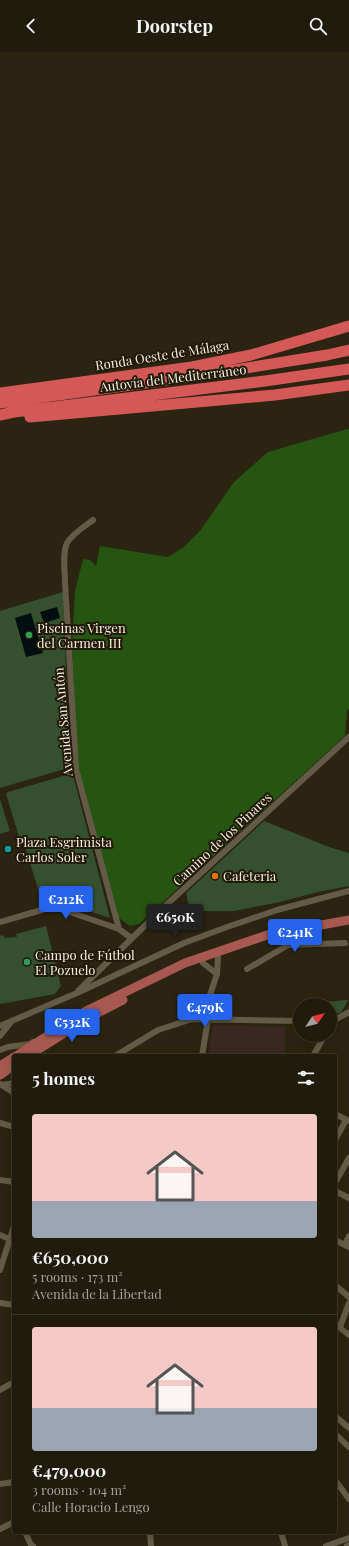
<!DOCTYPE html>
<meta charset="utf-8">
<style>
:root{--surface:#201b0c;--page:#2d281a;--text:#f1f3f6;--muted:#a2a19d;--line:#3d392d;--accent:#2563eb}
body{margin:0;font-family:"Playfair Display",serif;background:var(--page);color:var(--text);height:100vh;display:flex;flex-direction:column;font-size:15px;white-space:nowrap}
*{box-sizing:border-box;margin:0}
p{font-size:13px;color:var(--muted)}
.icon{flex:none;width:22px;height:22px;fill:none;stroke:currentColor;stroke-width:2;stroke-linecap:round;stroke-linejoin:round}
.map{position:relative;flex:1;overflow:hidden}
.details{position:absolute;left:12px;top:1002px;width:325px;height:480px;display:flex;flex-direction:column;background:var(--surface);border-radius:4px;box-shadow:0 2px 10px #0003,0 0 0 1px var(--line)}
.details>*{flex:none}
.needle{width:26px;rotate:55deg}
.tools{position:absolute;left:293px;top:946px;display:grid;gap:8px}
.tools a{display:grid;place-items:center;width:44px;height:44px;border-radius:50%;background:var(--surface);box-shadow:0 2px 10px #0003,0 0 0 1px var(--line);font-size:20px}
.price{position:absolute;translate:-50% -34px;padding:0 9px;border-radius:4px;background:var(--accent);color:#fff;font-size:13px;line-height:26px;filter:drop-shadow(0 1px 2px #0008)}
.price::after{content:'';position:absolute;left:50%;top:24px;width:12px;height:9px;margin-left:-6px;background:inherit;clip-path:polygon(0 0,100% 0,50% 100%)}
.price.current{background:#222;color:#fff}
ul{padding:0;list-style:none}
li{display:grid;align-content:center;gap:8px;height:212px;padding:0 20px}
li+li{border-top:1px solid var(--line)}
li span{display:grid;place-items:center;height:124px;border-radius:4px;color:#555}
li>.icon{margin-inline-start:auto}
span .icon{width:72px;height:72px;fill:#fffc;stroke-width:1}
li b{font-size:17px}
h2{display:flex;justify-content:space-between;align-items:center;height:48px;padding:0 20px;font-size:17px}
header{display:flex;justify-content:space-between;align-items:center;height:52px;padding:0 20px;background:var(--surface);font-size:18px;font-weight:700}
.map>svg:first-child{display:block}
.education{fill:#392721}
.green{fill:#35502c}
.forest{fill:#265511}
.water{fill:#020e12}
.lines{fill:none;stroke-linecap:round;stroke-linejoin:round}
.street{stroke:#635b45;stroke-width:6}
.primary{stroke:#a7594f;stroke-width:9}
.highway{stroke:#d45856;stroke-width:11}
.leisure-dot{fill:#2e9e5b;stroke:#211a06;stroke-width:1.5}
.culture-dot{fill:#0f9aa8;stroke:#211a06;stroke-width:1.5}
.food-dot{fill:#e8710a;stroke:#211a06;stroke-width:1.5}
.labels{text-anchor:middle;stroke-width:4;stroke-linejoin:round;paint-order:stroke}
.street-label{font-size:13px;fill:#f4efe2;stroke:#211a06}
.poi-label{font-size:13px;fill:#f4efe2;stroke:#211a06;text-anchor:start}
</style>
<header><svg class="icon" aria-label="back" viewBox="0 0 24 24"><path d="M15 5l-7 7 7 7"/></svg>Doorstep<svg class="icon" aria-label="search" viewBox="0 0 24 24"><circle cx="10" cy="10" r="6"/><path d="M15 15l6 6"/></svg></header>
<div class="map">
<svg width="349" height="1494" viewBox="0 0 349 1494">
<rect width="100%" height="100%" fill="#2b2410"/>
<path class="education" d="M213,973l72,2v29h-77z"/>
<path class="green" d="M63,540l7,174 -2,2 -68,20v-177z
M70,722l3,1 37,143c-22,-7 -45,-17 -68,-16l-18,-59h-3l-15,-49 2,-2z
M0,747l10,32 -10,3z
M264,769l65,26 20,6v33l-31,6 -38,10 -46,9h-44l-4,-18z
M46,874l15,60 -6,8 -55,10v-68l3,-1 2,3 12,-1 -1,-3z
M348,948l-7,13h-11v-8h-8l1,-3z"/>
<path class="forest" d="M347,377h2v280l-2,1 -2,26 -206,188 -9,2 -11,-8 -41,-147 -6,-125 3,-55 8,-32 7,1 6,6 4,-20 68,11 16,-10 16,-16 34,-49 34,-30z"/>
<path class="water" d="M57,555l3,11 -16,5 -4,-11z
M31,561l12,40 -17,4 -11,-39z"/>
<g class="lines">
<path class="street" d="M93,468c-8,6 -21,14 -26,23 -5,11 -2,27 -2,39l11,187 43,160
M0,870l45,-13h16l58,20 12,9
M203,911l14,11
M247,917l41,-24 57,-2
M78,939l86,-84 185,-170
M330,969h3l16,-9
M0,974l77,-33 107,-50 43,-16 50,-17 72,-19
M0,984l12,-15
M0,998l8,-3 22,-3 3,-2
M115,1004l43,-26 34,-11 108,2
M202,1004l6,-37 -1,-15 10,-30 1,-17
M313,1004l12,-21
M0,1032l14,9
M2,1033l12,-2
M335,1062l14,7
M0,1071l14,4
M335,1088l11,-20
M0,1128l14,2
M335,1131l14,-25
M335,1139l14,7
M0,1183l14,6
M335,1188l14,7
M345,1193l4,-9
M0,1218l14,-44
M335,1233l14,12
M0,1251l14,2
M335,1272l14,11
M340,1275l9,-24
M0,1338l14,-8
M335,1364l14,12
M335,1382l14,13
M335,1428l14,19
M0,1432l14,-2
M0,1477l14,-7
M25,1480l6,13 2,1
M150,1480l1,14
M281,1480l4,14
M326,1494l23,-8
M347,1494l2,-1"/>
<path class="primary" d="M16,1004l70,-45 99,-48 82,-28 82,-15
M28,1004l62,-39 33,-17
M0,1014l14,-9
M0,1023l14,-10"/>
<path class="highway" d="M0,341l192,-26 59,-12 98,-29
M0,351l203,-28 124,-20 22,-5
M0,363l14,-3 251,-31 84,-12
M30,365l245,-22 74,-10"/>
</g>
<g class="leisure-dot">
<circle cx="29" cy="583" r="4"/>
<circle cx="27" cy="910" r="4"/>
</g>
<circle class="culture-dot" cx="8" cy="797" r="4"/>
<circle class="food-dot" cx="215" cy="824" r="4"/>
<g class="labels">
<g class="street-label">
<text transform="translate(162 303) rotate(-9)" y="5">Ronda Oeste de Málaga</text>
<text transform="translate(173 326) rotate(-7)" y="5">Autovía del Mediterráneo</text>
<text transform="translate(63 670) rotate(-95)" y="5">Avenida San Antón</text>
<text transform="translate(222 787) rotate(-43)" y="5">Camino de los Pinares</text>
</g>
<g class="poi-label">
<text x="37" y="581">Piscinas Virgen<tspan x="37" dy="15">del Carmen III</tspan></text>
<text x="16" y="795">Plaza Esgrimista<tspan x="16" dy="15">Carlos Soler</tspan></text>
<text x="223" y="829">Cafeteria</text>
<text x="35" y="908">Campo de Fútbol<tspan x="35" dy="15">El Pozuelo</tspan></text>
</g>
</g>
</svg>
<div class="tools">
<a><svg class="needle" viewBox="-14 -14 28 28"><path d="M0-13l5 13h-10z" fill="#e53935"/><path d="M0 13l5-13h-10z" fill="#a2a19d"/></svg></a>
</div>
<b class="price" style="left:66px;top:868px">€212K</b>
<b class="price current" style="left:175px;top:886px">€650K</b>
<b class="price" style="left:295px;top:901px">€241K</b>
<b class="price" style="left:205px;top:976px">€479K</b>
<b class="price" style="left:72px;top:991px">€532K</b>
<section class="details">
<h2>5 homes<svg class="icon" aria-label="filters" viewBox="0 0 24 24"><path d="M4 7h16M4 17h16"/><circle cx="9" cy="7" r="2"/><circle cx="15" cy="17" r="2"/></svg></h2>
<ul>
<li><span style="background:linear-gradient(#f6c9c9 70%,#9aa5b1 0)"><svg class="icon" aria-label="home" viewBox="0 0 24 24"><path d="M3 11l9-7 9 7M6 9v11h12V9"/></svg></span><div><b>€650,000</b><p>5 rooms · 173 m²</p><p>Avenida de la Libertad</p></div></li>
<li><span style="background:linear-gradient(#f6c9c9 65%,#9aa5b1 0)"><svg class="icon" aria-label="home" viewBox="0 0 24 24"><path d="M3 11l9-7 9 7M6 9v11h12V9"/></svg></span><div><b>€479,000</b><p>3 rooms · 104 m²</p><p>Calle Horacio Lengo</p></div></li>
</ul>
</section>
</div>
